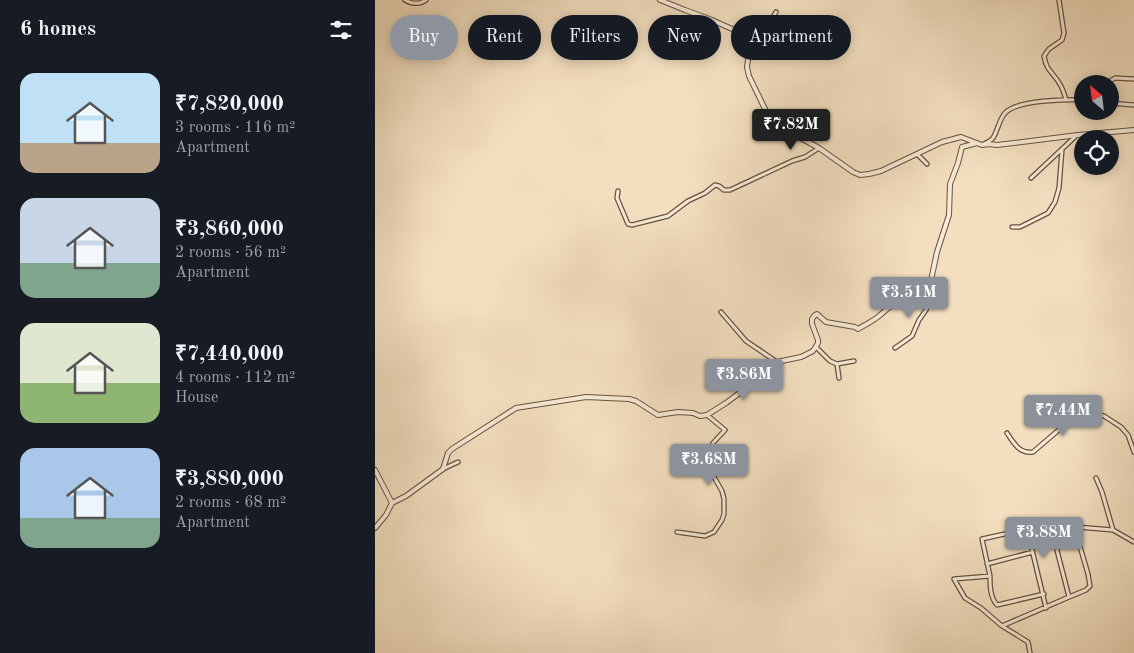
<!DOCTYPE html>
<meta charset="utf-8">
<style>
:root{--surface:#171b24;--page:#242831;--text:#f1f3f6;--muted:#9ea1a6;--accent:#8c9099}
body{margin:0;font-family:"Old Standard TT",serif;background:var(--page);color:var(--text);height:100vh;display:flex;flex-direction:column;font-size:19px;white-space:nowrap}
*{box-sizing:border-box;margin:0}
p{font-size:16px;color:var(--muted)}
.icon{flex:none;width:28px;height:28px;fill:none;stroke:currentColor;stroke-width:2;stroke-linecap:round;stroke-linejoin:round}
.map{position:relative;flex:1;overflow:hidden}
.panel{display:flex;flex-direction:column;background:var(--surface);width:375px}
.panel>*{flex:none}
.guide{position:absolute;left:15px;top:15px;width:475px;height:45px;display:flex;gap:10px}
.needle{width:32px;rotate:332deg}
.tools{position:absolute;left:699px;top:75px;display:grid;gap:10px}
.tools a{display:grid;place-items:center;width:45px;height:45px;border-radius:50%;background:var(--surface);box-shadow:0 2px 12px #0003;font-size:25px}
.price{position:absolute;translate:-50% -42px;padding:0 11px;border-radius:5px;background:var(--accent);color:#fff;font-size:16px;line-height:32px;filter:drop-shadow(0 1px 2px #0008)}
.price::after{content:'';position:absolute;left:50%;top:30px;width:15px;height:11px;margin-left:-8px;background:inherit;clip-path:polygon(0 0,100% 0,50% 100%)}
.price.selected{background:#222;color:#fff}
ul{padding:0;list-style:none}
li{display:flex;align-items:center;gap:15px;height:125px;padding:0 20px}
li span{display:grid;place-items:center;flex:none;width:140px;height:100px;border-radius:15px;color:#555}
li>.icon{margin-inline-start:auto}
span .icon{width:60px;height:60px;fill:#fffc;stroke-width:1}
li b{font-size:21px}
h2{display:flex;justify-content:space-between;align-items:center;height:60px;padding:0 20px;font-size:21px}
.chip{padding:0 18px;border-radius:22px;background:var(--surface);box-shadow:0 2px 12px #0003;font-size:18px;line-height:45px}
.chip.selected{background:var(--accent);color:#fff}
main{display:flex;flex:1;min-height:0}
.map>svg:first-child{display:block}
.lines{fill:none;stroke-linecap:round;stroke-linejoin:round}
.minor-casing{stroke:#655340;stroke-width:5.5}
.tertiary-casing{stroke:#655340;stroke-width:6}
.minor{stroke:#f7ead6;stroke-width:3}
.tertiary{stroke:#f7ead6;stroke-width:4}
</style>
<main>
<section class="panel">
<h2>6 homes<svg class="icon" aria-label="filters" viewBox="0 0 24 24"><path d="M4 7h16M4 17h16"/><circle cx="9" cy="7" r="2"/><circle cx="15" cy="17" r="2"/></svg></h2>
<ul>
<li><span style="background:linear-gradient(#bfe0f5 70%,#b9a48a 0)"><svg class="icon" aria-label="home" viewBox="0 0 24 24"><path d="M3 11l9-7 9 7M6 9v11h12V9"/></svg></span><div><b>₹7,820,000</b><p>3 rooms · 116 m²</p><p>Apartment</p></div></li>
<li><span style="background:linear-gradient(#c9d6e8 65%,#7fa58c 0)"><svg class="icon" aria-label="home" viewBox="0 0 24 24"><path d="M3 11l9-7 9 7M6 9v11h12V9"/></svg></span><div><b>₹3,860,000</b><p>2 rooms · 56 m²</p><p>Apartment</p></div></li>
<li><span style="background:linear-gradient(#dfe7d0 60%,#8fb573 0)"><svg class="icon" aria-label="home" viewBox="0 0 24 24"><path d="M3 11l9-7 9 7M6 9v11h12V9"/></svg></span><div><b>₹7,440,000</b><p>4 rooms · 112 m²</p><p>House</p></div></li>
<li><span style="background:linear-gradient(#a9c7e8 70%,#7fa58c 0)"><svg class="icon" aria-label="home" viewBox="0 0 24 24"><path d="M3 11l9-7 9 7M6 9v11h12V9"/></svg></span><div><b>₹3,880,000</b><p>2 rooms · 68 m²</p><p>Apartment</p></div></li>
</ul>
</section>
<div class="map">
<svg width="759" height="653" viewBox="0 0 759 653">
<rect width="100%" height="100%" fill="#f3dfc0"/>
<filter id="stains"><feTurbulence type="fractalNoise" baseFrequency=".004" numOctaves="4"/><feColorMatrix values="0 0 0 0 .2 0 0 0 0 .09 0 0 0 0 .02 0 0 0 .5 -.17"/></filter>
<radialGradient id="worn" r=".72"><stop offset=".6" stop-color="#630" stop-opacity="0"/><stop offset="1" stop-color="#630" stop-opacity=".3"/></radialGradient>
<g class="lines">
<defs>
<path id="minor" d="M30,0c7,4 14,5 21,0
M684,0l5,33 -2,7 -13,9 -5,7c2,13 7,15 14,25 4,6 6,11 8,19
M328,33l9,-13
M373,42c14,-9 20,-16 28,-30
M733,84l2,-3 5,-3 19,1
M735,103l24,2
M609,144c3,-2 7,-3 9,-6 5,-8 6,-18 12,-25 12,-13 61,-14 78,-13
M542,154l10,10
M656,178l46,-43
M243,191l-1,7 11,26 4,1 36,-9 20,-15 17,-8 10,-8 4,1 5,4h6l62,-29 13,-4 14,-9
M637,227h8l28,-14 7,-11 4,-14 3,-38
M346,312l25,29 31,21
M441,347l14,14 7,3 17,-3
M520,348l17,-12 7,-16 7,-10 7,-15 -4,-7
M462,364l2,14
M632,433c7,10 12,21 26,19l35,-30 26,-8 10,2 17,11 7,8 6,17
M68,469l15,-7
M721,478l6,14 11,38
M676,527l18,70
M652,529l19,79
M302,532l28,4 9,-4 8,-12 2,-6v-15l-2,-8 -8,-14v-19l-2,-12 1,-3 12,-13 -18,-15
M612,564l46,-12
M615,576c0,10 0,21 7,29l47,-11
M627,626l67,-29 17,-7 4,-4 -2,-12 -14,-48
M655,653l-2,-11 -26,-16 -21,-18 -16,-10 -11,-19 36,-3 -8,-37 54,-12 29,-1 48,4 21,12"/>
<path id="tertiary" d="M285,0l25,10 27,10 29,13 5,4 4,8 -3,22 2,9 18,37 8,13 8,6 14,4 22,12 34,24 7,3 9,-1 12,-3 61,-29 19,-5 21,8 7,-1 8,1 81,-10 56,-5
M0,470l17,33 -6,12 -11,13
M17,503l14,-7 37,-27 5,-16 4,-4 64,-41 70,-11 43,2 7,2 22,14 20,-3 15,1 7,3 7,-1 19,-12 27,-20 24,-21 24,-5 12,-6 5,-8v-3l-6,-16v-5l3,-4 2,-1 9,8 29,5 3,2c7,-4 15,-8 21,-13 6,-5 12,-11 19,-15 10,-5 27,-6 32,-16l7,-33 12,-37 1,-31 8,-21 4,-16 15,-4"/>
</defs>
<use href="#minor" class="minor-casing"/>
<use href="#tertiary" class="tertiary-casing"/>
<use href="#minor" class="minor"/>
<use href="#tertiary" class="tertiary"/>
</g>
<rect width="100%" height="100%" filter="url(#stains)"/>
<rect width="100%" height="100%" fill="url(#worn)"/>
</svg>
<div class="tools">
<a><svg class="needle" viewBox="-14 -14 28 28"><path d="M0-13l5 13h-10z" fill="#e53935"/><path d="M0 13l5-13h-10z" fill="#9ea1a6"/></svg></a>
<a><svg class="icon" aria-label="locate" viewBox="0 0 24 24"><circle cx="12" cy="12" r="6"/><path d="M12 2v4M12 18v4M2 12h4M18 12h4"/></svg></a>
</div>
<b class="price selected" style="left:416px;top:151px">₹7.82M</b>
<b class="price" style="left:534px;top:319px">₹3.51M</b>
<b class="price" style="left:369px;top:401px">₹3.86M</b>
<b class="price" style="left:688px;top:437px">₹7.44M</b>
<b class="price" style="left:334px;top:486px">₹3.68M</b>
<b class="price" style="left:669px;top:559px">₹3.88M</b>
<div class="guide">
<a class="chip selected">Buy</a>
<a class="chip">Rent</a>
<a class="chip">Filters</a>
<a class="chip">New</a>
<a class="chip">Apartment</a>
</div>
</div>
</main>
